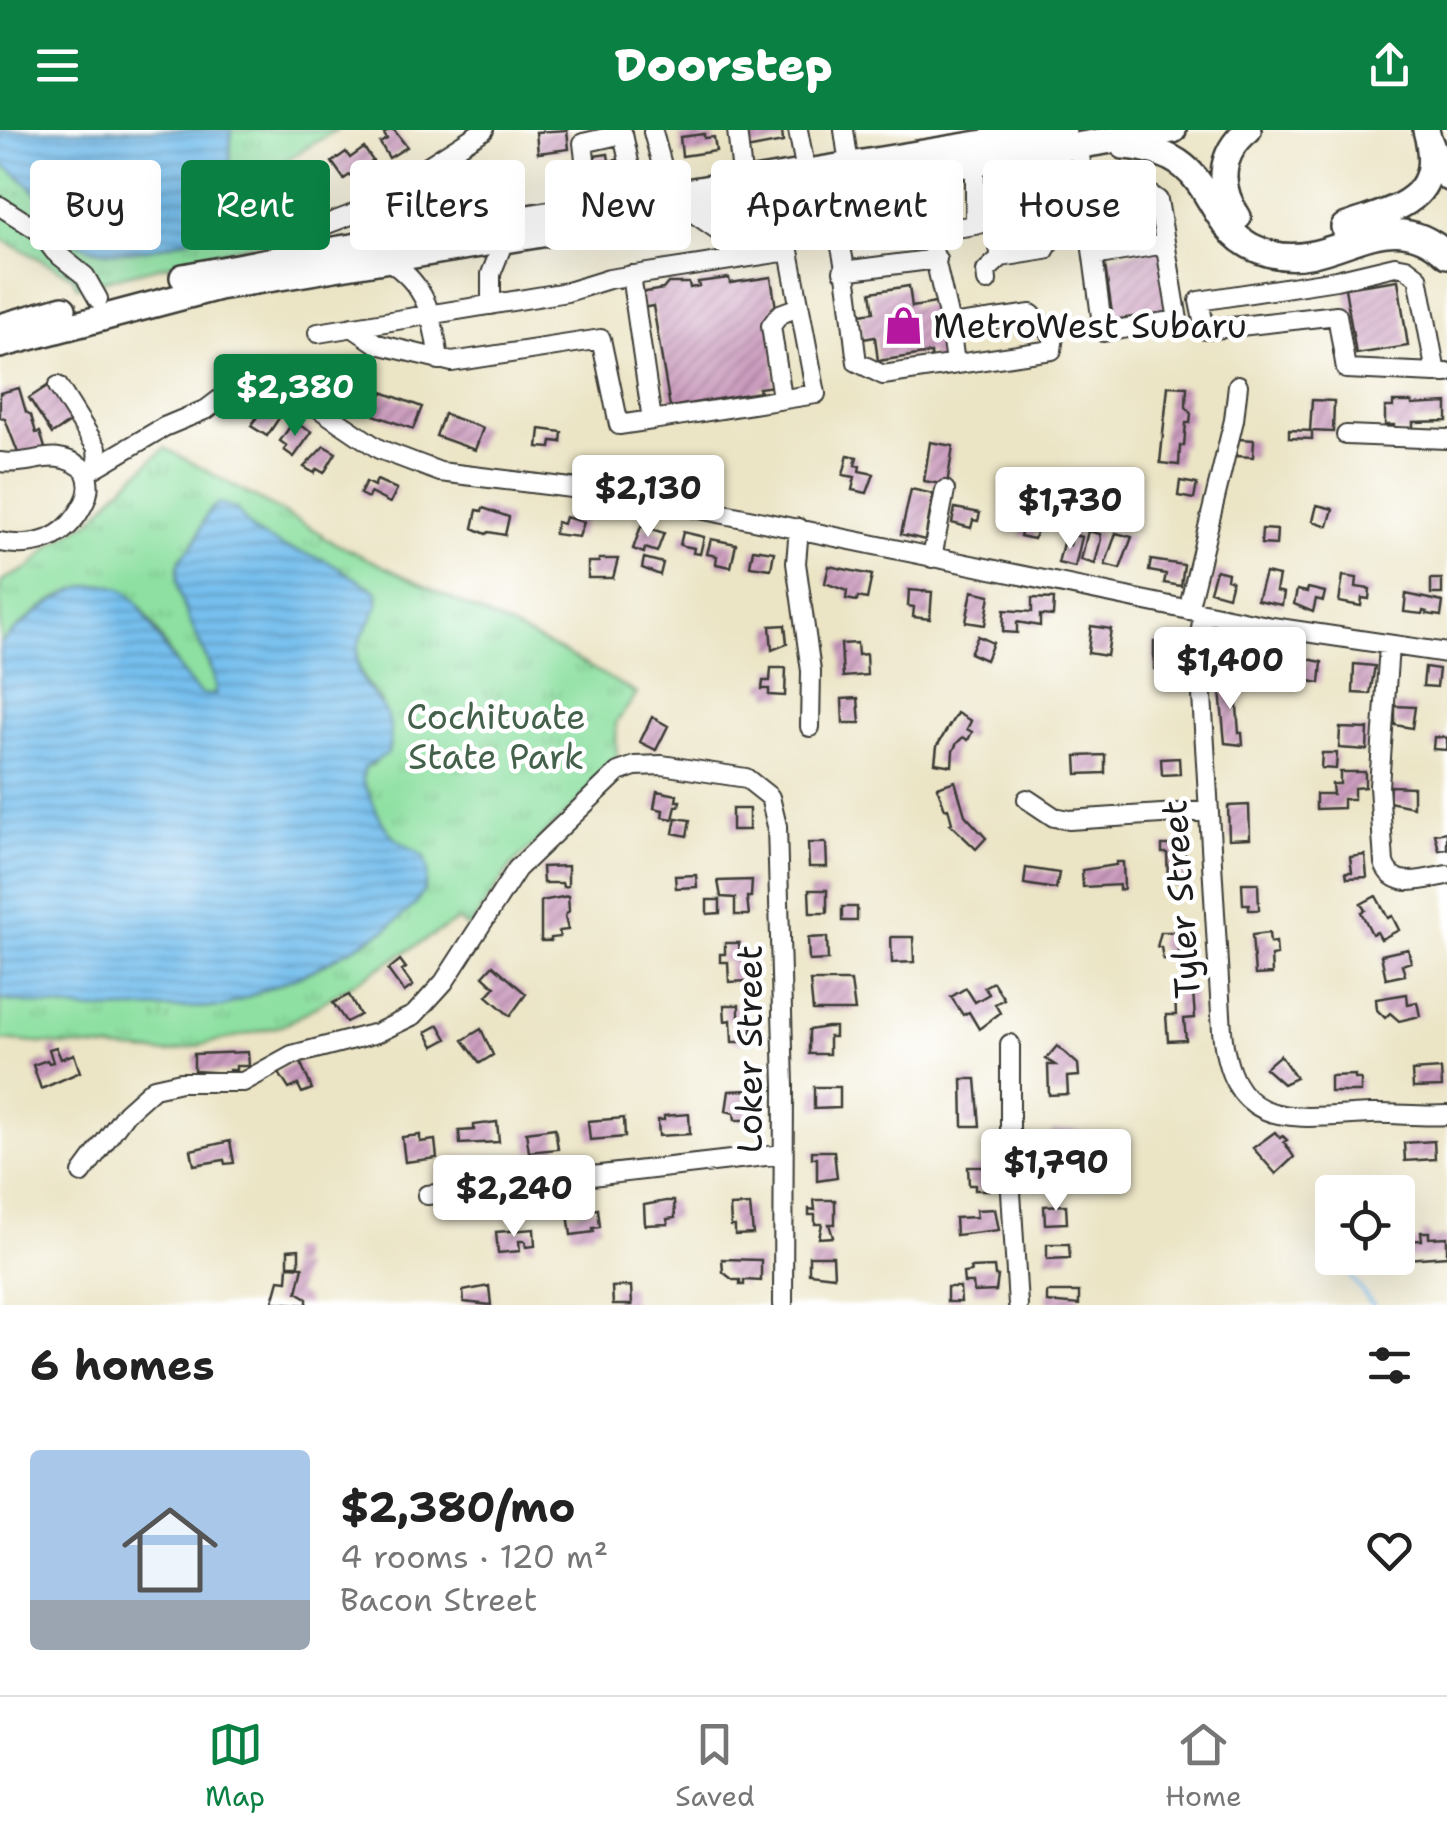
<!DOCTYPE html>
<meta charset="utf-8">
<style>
:root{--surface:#fff;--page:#f2f2f2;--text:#222;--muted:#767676;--line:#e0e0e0;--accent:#0b8043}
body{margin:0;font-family:"Shantell Sans",sans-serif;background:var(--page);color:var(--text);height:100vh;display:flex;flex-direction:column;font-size:38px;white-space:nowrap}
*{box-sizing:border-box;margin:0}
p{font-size:32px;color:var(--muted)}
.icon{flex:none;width:55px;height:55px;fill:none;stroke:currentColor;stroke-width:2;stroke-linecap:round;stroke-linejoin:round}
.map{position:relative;height:1175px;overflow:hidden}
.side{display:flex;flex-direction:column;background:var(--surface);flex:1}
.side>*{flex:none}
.guide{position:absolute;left:30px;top:30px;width:1388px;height:90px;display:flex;gap:20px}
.tools{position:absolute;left:1315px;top:1045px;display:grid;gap:20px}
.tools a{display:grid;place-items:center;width:100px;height:100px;border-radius:10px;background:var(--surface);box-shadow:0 10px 40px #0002;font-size:50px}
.price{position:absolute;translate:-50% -85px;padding:0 22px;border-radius:10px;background:#fff;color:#222;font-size:32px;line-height:65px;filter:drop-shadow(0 2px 5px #0008)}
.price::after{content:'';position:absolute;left:50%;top:60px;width:30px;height:22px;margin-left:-15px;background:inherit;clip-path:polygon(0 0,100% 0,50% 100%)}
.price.on{background:var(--accent);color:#fff}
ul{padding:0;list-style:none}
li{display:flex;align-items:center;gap:30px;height:250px;padding:0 30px}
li+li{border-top:2px solid var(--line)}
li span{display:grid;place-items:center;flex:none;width:280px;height:200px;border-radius:10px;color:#555}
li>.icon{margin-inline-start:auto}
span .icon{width:120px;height:120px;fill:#fffc;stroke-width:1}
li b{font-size:42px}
h2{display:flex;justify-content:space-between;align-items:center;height:120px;padding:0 30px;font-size:42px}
.chip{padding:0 35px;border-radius:10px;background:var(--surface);box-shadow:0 10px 40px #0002;font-size:35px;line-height:90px}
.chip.on{background:var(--accent);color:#fff}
header{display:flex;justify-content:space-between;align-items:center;height:130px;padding:0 30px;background:var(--accent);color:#fff;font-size:45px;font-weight:800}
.tabs{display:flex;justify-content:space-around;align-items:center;height:140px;border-top:2px solid var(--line);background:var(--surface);font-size:28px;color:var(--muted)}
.tabs a{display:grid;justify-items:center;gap:5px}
.tabs .on{color:var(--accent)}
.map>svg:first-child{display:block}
.park{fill:url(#park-tufts);stroke:#547e5e;stroke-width:2.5}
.water{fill:url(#water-rules);stroke:#496e85;stroke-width:2.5}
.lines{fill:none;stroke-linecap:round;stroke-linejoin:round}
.stream{stroke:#76bfee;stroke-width:4}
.building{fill:url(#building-hatch)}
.minor-casing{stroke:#3b3a35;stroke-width:22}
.major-casing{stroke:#3b3a35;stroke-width:25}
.highway-casing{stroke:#3b3a35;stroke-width:30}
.minor{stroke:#fff;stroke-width:18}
.major{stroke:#fff;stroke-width:20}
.highway{stroke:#fff;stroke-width:25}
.labels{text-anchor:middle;stroke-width:9;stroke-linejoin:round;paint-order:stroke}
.poi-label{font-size:35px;fill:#1c1c1c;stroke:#fff;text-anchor:start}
.park-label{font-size:35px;fill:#44614b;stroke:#fff}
.street-label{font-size:35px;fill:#1c1c1c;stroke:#fff}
</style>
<header><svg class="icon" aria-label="menu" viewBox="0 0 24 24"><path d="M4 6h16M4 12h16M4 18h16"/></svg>Doorstep<svg class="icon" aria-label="share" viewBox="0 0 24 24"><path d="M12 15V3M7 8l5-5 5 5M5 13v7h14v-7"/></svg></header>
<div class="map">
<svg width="1447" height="1175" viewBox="0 0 1447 1175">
<defs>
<pattern id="park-tufts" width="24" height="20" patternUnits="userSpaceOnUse" patternTransform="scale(2.5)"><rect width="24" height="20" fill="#8de0a1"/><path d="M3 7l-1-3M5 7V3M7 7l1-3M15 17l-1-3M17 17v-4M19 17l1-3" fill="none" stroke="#79c08a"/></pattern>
<pattern id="water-rules" width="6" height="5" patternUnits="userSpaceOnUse" patternTransform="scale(2.5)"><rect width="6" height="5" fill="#76bfee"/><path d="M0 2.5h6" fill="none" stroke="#609ac0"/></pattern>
<pattern id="building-hatch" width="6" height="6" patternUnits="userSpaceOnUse" patternTransform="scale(2.5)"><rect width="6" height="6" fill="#cb9cbe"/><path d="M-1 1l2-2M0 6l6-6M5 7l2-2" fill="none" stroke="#a47e9a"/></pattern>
</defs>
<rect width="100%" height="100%" fill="#fff"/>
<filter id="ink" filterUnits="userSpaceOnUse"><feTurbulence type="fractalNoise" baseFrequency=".01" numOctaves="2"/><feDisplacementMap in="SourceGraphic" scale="20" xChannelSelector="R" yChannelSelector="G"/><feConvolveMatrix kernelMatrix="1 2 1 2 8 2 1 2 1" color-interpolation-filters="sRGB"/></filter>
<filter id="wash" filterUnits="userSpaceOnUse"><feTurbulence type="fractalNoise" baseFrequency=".0048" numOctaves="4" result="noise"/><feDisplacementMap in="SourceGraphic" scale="40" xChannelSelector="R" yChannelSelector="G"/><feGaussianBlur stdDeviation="2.25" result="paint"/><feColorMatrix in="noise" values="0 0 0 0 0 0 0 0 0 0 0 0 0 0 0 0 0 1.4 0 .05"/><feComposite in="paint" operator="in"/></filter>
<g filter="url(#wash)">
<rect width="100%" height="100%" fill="#ebe4c5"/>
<path class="park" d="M0,0h336l-82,50v31l12,30 -189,46 -4,-10 -73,-39z
M165,318l157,86v3l243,116 72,41 -21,29 1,42 -105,100 -43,63 -11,-8 -173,105 -118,28 -167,-13v-40l87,10 136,-3 89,-36 75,-42 37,-72c-9,-7 -20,-12 -29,-19 -17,-14 -22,-40 -33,-59l3,-12 9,-3 7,-63c-59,-61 14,-88 -6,-110 -4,-5 -14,-9 -20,-12 -37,-20 -98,-30 -119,-70l-29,5 -13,31 -14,14 3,45 32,76v15l-15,-1c-26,-27 -39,-61 -61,-89 -5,-6 -13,-9 -20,-12 -45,-21 -88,22 -119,51v-58l3,-6 26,-12 24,-24 40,-25 25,-28z"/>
<path class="water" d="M0,0h231l-2,76 -6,19c-34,16 -115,43 -148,15 -7,-6 -13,-17 -19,-25 -16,-19 -34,-39 -56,-52z
M220,373l16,6 17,22 31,16 41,13 50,30c13,22 -22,42 -18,71 4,40 44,37 31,92l-23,14 -3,12c9,18 18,46 33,59 9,7 20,12 29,19l4,14 -3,17 -10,17 -28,24 -76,42 -88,36 -136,3 -87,-10v-356c29,-27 94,-86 133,-46 9,9 14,22 21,33 14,22 28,44 46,63l15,1c7,-28 -51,-97 -35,-135 3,-6 11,-12 15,-18 8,-15 8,-31 25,-39z"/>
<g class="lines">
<path class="stream" d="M1398,1067l9,-2
M1336,1128l37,47"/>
</g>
<g id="blocks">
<path class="building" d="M389,0h5l13,17 -18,11 -9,-15 7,-4 -3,-5z
M567,0l2,19 -31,4 -2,-21z
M744,0h38l1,12 -37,7z
M704,4v4l10,-1 2,14 -34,5 -2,-19z
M364,18l9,13 -14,10 2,4 -6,4 -4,-5 -7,5 -12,-17 14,-10 4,6z
M608,24l1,7 8,-1 3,17 -28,7 -5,-27z
M579,30l2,23 -22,3 -3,-23z
M306,41l12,19 -14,9 -12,-20z
M282,59l4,15h5l1,9 -18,3 -1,-26z
M1161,116l7,66 -55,8 -9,-61z
M771,147l5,31 -2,78 -15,2 1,4 -90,15 -17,-101 -11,2 -2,-15 23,-4 5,-6h21l1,5 9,-2 -1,-4 31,-4 1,5z
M1398,150l10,66 -52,8 -11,-66z
M909,156l3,21 29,-5 9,58 -18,2 -1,-9 -53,8 -3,-24 -12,2 -3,-25 14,-2 -3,-20z
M318,233l42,14 -6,19 -13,-4 2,-4 -28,-17z
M52,253l23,36 -23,15 -23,-36z
M1168,256l19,1 -1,20 5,7 -1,9h-4l-2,23h-4l-1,19 -19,-2z
M19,258l7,24 5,3 5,18 4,-1 6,19 -26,7 -15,-39 -5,-1v-25z
M382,262l40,15 -9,22 -39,-14z
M1312,270l22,1 -1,31 -23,-1z
M1393,272h19v3l35,-2v18l-34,1v11h-19v-8h-9v-18h8z
M267,280l12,8 -12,18 -16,-10 10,-15 4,2z
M444,284l39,14 -8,22 -39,-14z
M293,292l19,10 -18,25 -10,-7 3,-4 -7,-5z
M540,299l22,3 -1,10 -9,-1 -1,7 -13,-1z
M1289,300l23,1v8l-23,-1z
M1238,309l16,1 -1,17 -17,-1z
M930,312l23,4 -6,39 -23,-4z
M324,316l12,7 -12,20 -7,-4 -3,4 -10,-6z
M848,325l9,2 -2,8 5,1 -1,5 15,3 -7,19 -15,-3 3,-13 -12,-2z
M1091,340l7,2 -9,23 -11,-3 5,-17 6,2z
M377,350l20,9 -7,14 -20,-10 -2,5 -8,-4 6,-12 8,4z
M1180,351l17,3 -3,15 -16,-3z
M911,359l22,5 -8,46 -24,-6z
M1317,375l16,4 -5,17 -15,-5z
M483,378l26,9 -4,18 -16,-3 -3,2 -13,-6 4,-18 5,1z
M955,378l25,5 -2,8 -5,-1 -2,8 -19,-5z
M1026,383l16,3 -8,23 -14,-3z
M565,387l19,5 -5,15 -25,-3 3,-12 6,2z
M641,396l23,7 -7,19 -12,-4 -1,5 -11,-4z
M1262,399l15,1 -1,15 -15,-1z
M1088,401l12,3 1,5 -6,25 -14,-4z
M683,402l21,5 -4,17 -7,-1 1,-5 -14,-3z
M1116,403l16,4 -12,32 -15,-4z
M1072,405l10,2 -7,30 -17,-4 5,-20 7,2z
M711,409l25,5 -5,23 -15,-3 1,-8 -10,-2z
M753,419l21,3 -3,17 -21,-3z
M644,428l19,5 -3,12 -18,-7z
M599,429h19l-5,19h-25v-16h11z
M1151,430l33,5 -3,21 -17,-3 2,-9 -17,-3z
M829,436l43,9 -5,24 -9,-2 -1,4 -11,-2 1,-8 -22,-8z
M1216,440l12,3 -1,6 5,2 -4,15 -18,-5z
M1265,443l14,3 -3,15 8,2 -2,12 -25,-5z
M1343,446l14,2 -1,9 14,2 -1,10 -7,-1 -1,8 -22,-4z
M1431,449h11v15h-11z
M1308,458l17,4 -2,9 -7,-2 -3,13 -19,-8 3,-14 10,2z
M909,460l23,2 -2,27 -17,-2 1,-10 -6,-1z
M972,461l18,4 -5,30 -19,-3z
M1406,464l37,8 -2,14 -14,-2v-2l-4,-1 -1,3 -18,-2z
M1032,468l22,1 -1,17 -13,-1v11l-23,-4v11l-14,-1 1,-22 28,2z
M785,495l2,19 -15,6 -2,-24z
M1091,496l20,3 -4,27 -19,-3z
M978,506l15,7 -7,17 -16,-7z
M1162,509l13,4v4l5,3v12h-4v7h-22v-27h8z
M857,513l1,12 8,-1 1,21 -24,2 -2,-33z
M1272,516l19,2 -2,18 -24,-3 1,-9h5z
M1307,529l15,3 -2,21 -17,-3z
M1354,534l21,2 -5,28 -17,-1z
M1425,537l14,2 -2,18 -14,-1z
M771,538h15l-1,28 -16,-1v-6h-7l1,-8h7z
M1219,550h16l4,53h3l1,12 -18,-2z
M858,568l2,25h-17l-1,-24z
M1395,576l20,1 -3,21 -17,-3z
M957,583l14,8 -4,8 5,3 -4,8 -5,-3 -6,6 -4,8 -1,15 -17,-3 2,-17z
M652,587l16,9 -12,24 -16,-8z
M1340,598l28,1 -1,21 -28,-2z
M1434,607l13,1v12l-14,-1z
M1322,623h15l-1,16 -15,-1z
M1105,625v18l-28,1 -1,-18z
M1179,628l1,16 -18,1 -1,-16z
M1340,642h25v15l-11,1v11h-11v9l-27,1v-15h17l-1,-10h8z
M955,651l10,34 21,23 -10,11 -26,-25 2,-1 -4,-15 -3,1 -8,-22z
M1390,656l23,1v20l-24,-5z
M657,661l20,4 -1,6h4l-1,5h-3l-3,13 -11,-2 1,-7 -9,-2z
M1249,675l1,33 -21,1 -1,-33z
M732,679h17v21h-17z
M676,688l14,2 -3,16 -14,-3z
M1447,702v17l-8,1 -4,-16z
M808,713h18l1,24h-18z
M1162,715h15v7l8,-1 -1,30 -16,1 -1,-29h-5z
M1365,725l2,22 -20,1 -1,-6h6l-2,-15z
M1116,732h7l1,27 -5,1v-5l-36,2 -1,-17 34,-5z
M568,736v20l-5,1 -1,-4h-19l-1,-16z
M1026,738l33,5 -3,16 -32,-5z
M696,745l1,12 -21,1 -1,-12z
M752,750l-1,17h-4l2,18h-14v-17l-14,-1 -3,-16z
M1242,753h16l1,27h-10v-6h-6z
M809,760h18v23h-17z
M568,766l1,15 -4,5 3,14 -9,1 1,6 -9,1v3h-10v-40z
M1376,766l12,22 4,-2 7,14 -18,9 -4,-7 -5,2 -11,-22 4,-2 -4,-6z
M707,770h13v13l-13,1z
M842,777h15v14h-15z
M1161,802h18v28l-16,-1 -2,-12h-4z
M1269,803l1,10 6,-1 1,13 -6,1 1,18 -17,1 -3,-40z
M827,807l1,23 -19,1 -1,-23z
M891,807h22l1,25 -22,1z
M725,813h14l1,16h8v6h5l-4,16 -20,1 -1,-20h-8v-8h5z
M1408,819l3,13 -9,3 3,10 -19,4 -5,-24z
M400,830l6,8 -4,3 11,15 -9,6 -16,-22z
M493,835l33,29 -16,22 -23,-20 8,-9 -12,-11z
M810,851h41l4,30h-42z
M993,852l11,17 -9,5 5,9 -21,16 -10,-17 -6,3 -12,-18 15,-9 9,14 14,-8 -5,-7z
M1193,862l2,26 -11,1 2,21 -18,1 -2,-26h10l-1,-22z
M1407,864l1,10 9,-2 3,14 -21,5 -9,-8 -5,5 -8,-8 -1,-11z
M349,865l11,20 -14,7 -13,-19z
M724,875h15v16h11v5h3l-4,16h-17l-1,-22 -6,1z
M439,895l8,14 -13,7 -8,-14z
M827,897h8v10h-6v17h-20v-24z
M481,899l12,26 -13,8 -17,-23z
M1057,916l21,18 1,12 -12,1 1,17 -19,1 -1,-30h7l-9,-6z
M56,917l5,12 13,-5 6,18 -39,17 -8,-24 14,-5 2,3 4,-1 -4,-13z
M248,922l1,14h-13v4h-7v3l-35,-2v-17z
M1280,925l16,23 -13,6 -18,-16z
M300,931l12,28 -10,4 -4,-8 -9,4 -9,-14v-6z
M1441,939l1,18 -29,1 -1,-17z
M1355,945v4h6v13h-31v-16z
M962,949h14l4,47h-17z
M814,957h26v21l-26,1z
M748,960l4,30h-17l-1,-7 -8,-2 3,-20z
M689,984l1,20 -31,2 -1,-16h6v-4z
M624,988l1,19 -35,3 -2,-19z
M497,992l2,20 -39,2 -1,-13 15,-1v-5z
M555,998l3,21 -29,3 -3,-20z
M1076,1000l2,25h-5v9l-23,1v-7l-4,1v-16l6,-1v-11z
M1275,1002l5,6 3,-2 4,4 -3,2 10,15 -18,17 -23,-26z
M420,1005v7l15,-2 2,18 -32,4 -3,-25z
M230,1011l4,22 -9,1 -1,-4 -30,5 -3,-15z
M1434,1011l1,18 -30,2 -1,-18z
M812,1021h22l3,27 -20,3v-23h-5z
M968,1037h22v23h-15v-5h-6z
M814,1070h21v24h-6l4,13 -14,1 3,-14h-7v-9h-6v-6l6,1z
M666,1071h8l1,17 -8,1 1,5 -23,1 -1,-20z
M750,1075l3,29 -18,1v-9h-4l-1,-20z
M1066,1075l1,18 -22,1 -1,-18z
M598,1079l2,18 -7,1 1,4 -23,3 -3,-21z
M995,1079l4,21 -43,5 -1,-17 22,-1 -1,-7z
M534,1099l1,17 -9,1 -1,-6h-6l1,10 -22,2 -2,-21z
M1421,1102h8v6l18,-1v19l-41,3 -1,-18 17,-1z
M1047,1114h22l1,14 -23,1z
M299,1119v16h-11v-15z
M809,1126h24l1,20 -25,-3z
M722,1129l39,1v21l-17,-1v5h-4v-5h-7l-10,-8z
M288,1136l15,1 -6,25 10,6v7l-34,-3 6,-22 8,1z
M994,1137l1,9h3l-2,15 -22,1 -1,-9h-9l-1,-10 8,-1 -1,-4z
M489,1156l2,19 -27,-3 -1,-11z
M631,1156l1,19h-19l-1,-18z
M947,1157h13l1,15h-14z
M1047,1162h32v13l-32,-3z"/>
</g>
</g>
<g filter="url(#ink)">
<use href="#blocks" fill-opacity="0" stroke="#3b3a35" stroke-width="2.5"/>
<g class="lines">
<defs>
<path id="minor" d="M737,0l6,53
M798,0l8,42
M844,0l5,35
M653,2l17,63
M1079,16c7,62 16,124 24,186l75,-12 -20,-120 -17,-12 -56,7
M1035,23l3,19 -3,30
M815,59c32,31 35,128 42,173l26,13 169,-25 2,-14 -23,-22 -81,11c-10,-50 -28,-103 -23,-154
M0,76l39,25 16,21 30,24 13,23
M591,78l-8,-65 40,-9 14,66
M689,80l29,20 17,29
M975,95l18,-5 11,-12 43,-8 6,36 -8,14 -44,7 -8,-37
M311,100l40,-15 133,-85
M931,102l44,-7v-62
M840,106l90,-10
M735,124l3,-27 12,-27
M1093,126l72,-12
M387,130c40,24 46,57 52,100
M843,141l94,-12
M987,151l-1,-10 15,-14
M491,175v-31l13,-33
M950,195l5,39
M352,197l25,17 75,18 149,-23 18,86 33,-5
M318,203l249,-41 42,-13 180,-28 27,143 -164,26 -21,-145
M1436,243l-18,-96 -12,-9 -11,-2 -59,14 -137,21 6,29 132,-15 9,54 90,4h11
M58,256l39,62 1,16
M782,268l-11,-72 9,-12 19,-7
M1346,305l101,4
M0,332c34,5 52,-17 84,7 7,13 6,25 -2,38 -17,32 -47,42 -82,35
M86,343l78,-46 43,-18 29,-22 42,-6 101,68 61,23 197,24 635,131 175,26
M799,398l-3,35 15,108 -1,56
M932,428l13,-68
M1188,480l46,-190 4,-35
M1203,483l-4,32 23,386c10,101 69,87 148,83 25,-1 51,3 77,1
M1389,516l-10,140 5,77c9,28 41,16 63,12
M1027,669l27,18 15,3 139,-9
M1010,914v132l8,129
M82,1043l44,-60 28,-25 27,-6h62l49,-27 85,-22 37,-18 30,-33 73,-113 101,-97 17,-6 27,-1 84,13 24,19 7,29 7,260 -1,219
M427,1065l356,-41"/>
<path id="major" d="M1432,11l15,39"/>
<path id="highway" d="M1124,16c104,8 69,88 147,108 64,17 115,-57 176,1
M1238,87c-21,-30 -19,-63 10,-87
M1344,97c53,-19 102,-26 82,-97
M183,147l102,-19 778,-128
M0,197l63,-18
M0,215l219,-58 954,-157"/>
</defs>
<use href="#minor" class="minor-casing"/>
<use href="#major" class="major-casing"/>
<use href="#highway" class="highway-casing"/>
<use href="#minor" class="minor"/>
<use href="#major" class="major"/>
<use href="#highway" class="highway"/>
</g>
</g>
<defs>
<symbol id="shop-bare" viewBox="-9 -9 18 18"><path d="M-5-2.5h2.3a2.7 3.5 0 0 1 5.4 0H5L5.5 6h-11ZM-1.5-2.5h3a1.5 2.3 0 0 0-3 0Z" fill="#b5179e" stroke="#fff" stroke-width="2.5" paint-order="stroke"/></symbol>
</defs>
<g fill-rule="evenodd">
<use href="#shop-bare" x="876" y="168" width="55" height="55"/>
</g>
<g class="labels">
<g class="poi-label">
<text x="933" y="208">MetroWest Subaru</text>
</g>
<g class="park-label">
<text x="496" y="599">Cochituate<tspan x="496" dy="40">State Park</tspan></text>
</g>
<g class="street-label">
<text transform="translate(1181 769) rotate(-94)" y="12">Tyler Street</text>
<text transform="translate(750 919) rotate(-90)" y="12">Loker Street</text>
</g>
</g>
</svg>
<div class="tools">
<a><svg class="icon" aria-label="locate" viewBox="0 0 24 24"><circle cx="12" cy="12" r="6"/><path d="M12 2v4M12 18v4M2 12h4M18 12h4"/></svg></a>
</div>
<b class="price on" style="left:295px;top:309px">$2,380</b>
<b class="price" style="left:648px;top:410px">$2,130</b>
<b class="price" style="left:1070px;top:422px">$1,730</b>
<b class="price" style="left:1230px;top:582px">$1,400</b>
<b class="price" style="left:1056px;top:1084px">$1,790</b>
<b class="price" style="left:514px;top:1110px">$2,240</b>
<div class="guide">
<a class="chip">Buy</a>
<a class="chip on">Rent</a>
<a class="chip">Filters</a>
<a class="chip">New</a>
<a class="chip">Apartment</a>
<a class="chip">House</a>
</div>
</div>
<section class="side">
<h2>6 homes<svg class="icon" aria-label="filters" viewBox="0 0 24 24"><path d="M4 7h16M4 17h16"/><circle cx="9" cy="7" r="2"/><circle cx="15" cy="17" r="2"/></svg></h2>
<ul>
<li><span style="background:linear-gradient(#a9c7e8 75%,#9aa5b1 0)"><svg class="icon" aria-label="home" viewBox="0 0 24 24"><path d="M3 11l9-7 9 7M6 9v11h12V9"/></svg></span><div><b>$2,380/mo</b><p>4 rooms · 120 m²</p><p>Bacon Street</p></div><svg class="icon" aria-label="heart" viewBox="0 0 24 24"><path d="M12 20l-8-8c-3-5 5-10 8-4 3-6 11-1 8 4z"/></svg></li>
</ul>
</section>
<nav class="tabs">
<a class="on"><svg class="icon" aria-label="map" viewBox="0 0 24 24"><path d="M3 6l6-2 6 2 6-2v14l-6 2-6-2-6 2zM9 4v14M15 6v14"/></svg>Map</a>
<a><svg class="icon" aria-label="saved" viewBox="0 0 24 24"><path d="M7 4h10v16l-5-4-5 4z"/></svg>Saved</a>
<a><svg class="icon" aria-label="home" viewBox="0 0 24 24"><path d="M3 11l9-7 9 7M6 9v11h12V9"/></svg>Home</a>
</nav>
